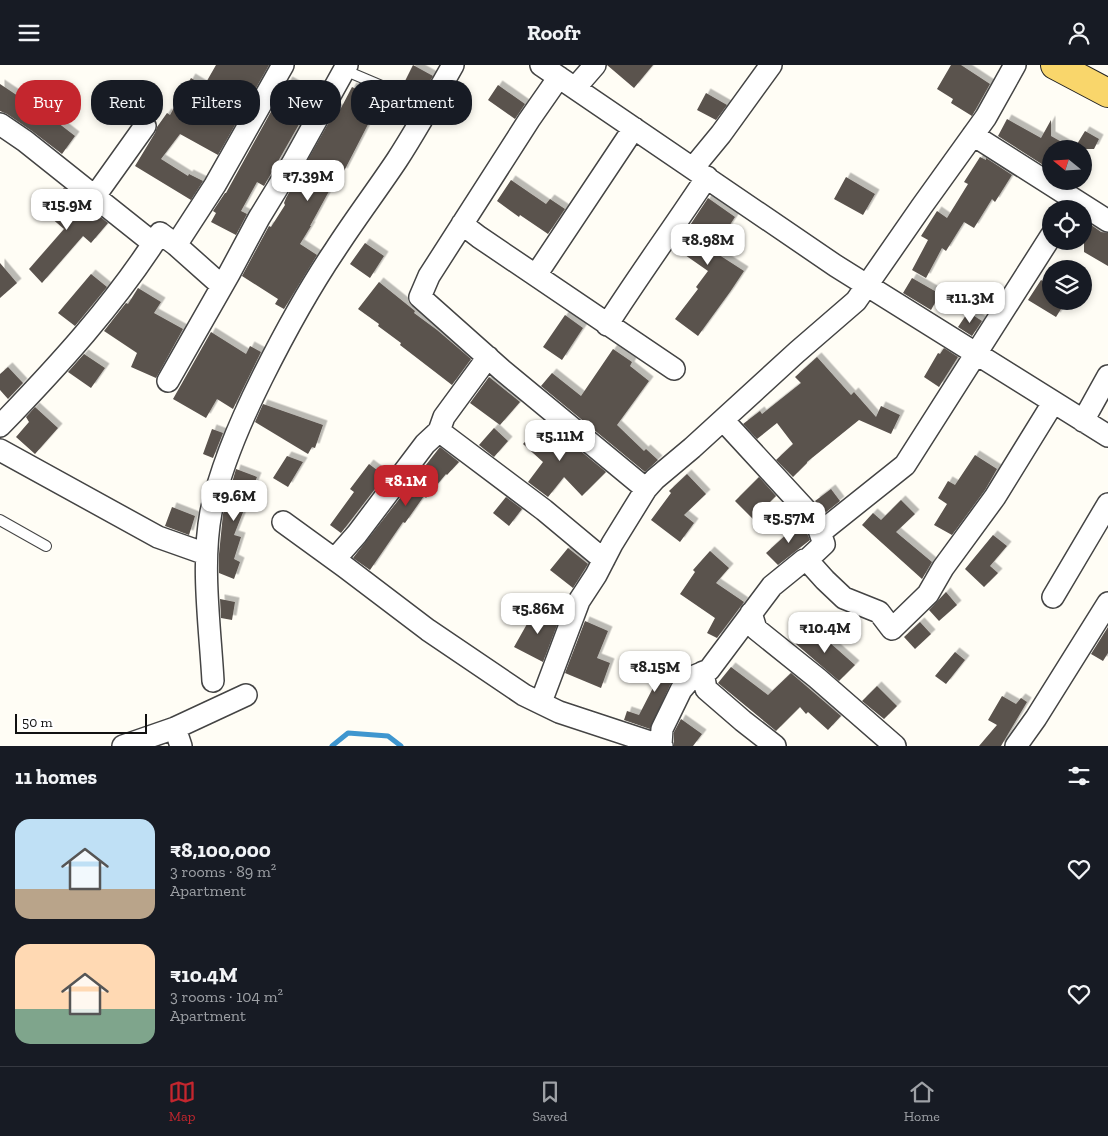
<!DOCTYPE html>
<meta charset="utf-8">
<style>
:root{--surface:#171b24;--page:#20242c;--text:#f1f3f6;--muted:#9ea1a6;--line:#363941;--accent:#c4262e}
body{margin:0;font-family:"Zilla Slab",serif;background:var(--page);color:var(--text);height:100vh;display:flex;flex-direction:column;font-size:19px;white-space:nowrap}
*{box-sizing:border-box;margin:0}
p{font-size:16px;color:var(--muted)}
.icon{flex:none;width:28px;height:28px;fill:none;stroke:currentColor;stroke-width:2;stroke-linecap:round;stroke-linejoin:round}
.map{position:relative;height:681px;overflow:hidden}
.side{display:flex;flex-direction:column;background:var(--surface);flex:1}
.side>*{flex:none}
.top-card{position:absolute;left:15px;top:15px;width:500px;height:45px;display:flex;gap:10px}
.needle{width:32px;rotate:288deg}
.fabs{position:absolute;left:1042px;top:75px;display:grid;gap:10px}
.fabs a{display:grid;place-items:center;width:50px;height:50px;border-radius:50%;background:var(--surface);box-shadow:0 2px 8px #0003;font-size:25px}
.scale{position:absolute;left:15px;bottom:12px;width:132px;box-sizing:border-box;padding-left:5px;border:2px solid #111;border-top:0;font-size:14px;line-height:18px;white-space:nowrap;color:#111;-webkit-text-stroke:4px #fff;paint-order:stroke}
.price{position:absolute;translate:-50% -42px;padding:0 11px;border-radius:10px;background:#fff;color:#222;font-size:16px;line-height:32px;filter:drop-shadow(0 1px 2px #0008)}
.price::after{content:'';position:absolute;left:50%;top:30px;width:15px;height:11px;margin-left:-8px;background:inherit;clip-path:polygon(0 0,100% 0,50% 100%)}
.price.on{background:var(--accent);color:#fff}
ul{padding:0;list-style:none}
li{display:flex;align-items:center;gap:15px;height:125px;padding:0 15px}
li span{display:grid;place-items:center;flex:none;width:140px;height:100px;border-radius:15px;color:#555}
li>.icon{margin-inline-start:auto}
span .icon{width:60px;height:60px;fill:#fffc;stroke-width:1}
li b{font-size:21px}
h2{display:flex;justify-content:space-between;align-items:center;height:60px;padding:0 15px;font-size:21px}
.pill{padding:0 18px;border-radius:20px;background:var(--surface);box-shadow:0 2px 8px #0003;font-size:18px;line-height:45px}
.pill.on{background:var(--accent);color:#fff}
header{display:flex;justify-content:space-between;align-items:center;height:65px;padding:0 15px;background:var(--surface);font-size:22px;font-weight:700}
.tabs{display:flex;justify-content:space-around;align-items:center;height:70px;border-top:1px solid var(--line);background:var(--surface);font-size:14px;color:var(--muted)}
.tabs a{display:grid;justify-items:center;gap:2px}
.tabs .on{color:var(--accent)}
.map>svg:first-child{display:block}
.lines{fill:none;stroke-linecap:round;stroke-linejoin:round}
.stream{stroke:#3f96cf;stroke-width:5}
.building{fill:#5a524d;filter:url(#shadow)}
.lane-casing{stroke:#444;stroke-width:12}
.street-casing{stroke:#444;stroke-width:24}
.primary-casing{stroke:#222;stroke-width:30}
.lane{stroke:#fff;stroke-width:10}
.street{stroke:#fff;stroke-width:21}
.primary{stroke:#f9d66b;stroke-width:28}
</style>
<header><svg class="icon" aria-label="menu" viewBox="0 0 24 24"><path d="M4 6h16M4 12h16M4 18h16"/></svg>Roofr<svg class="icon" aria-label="person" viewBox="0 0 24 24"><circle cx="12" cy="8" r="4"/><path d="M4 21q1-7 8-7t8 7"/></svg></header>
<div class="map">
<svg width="1108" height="681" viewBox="0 0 1108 681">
<defs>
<filter id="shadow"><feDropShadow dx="4.5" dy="-4.5" stdDeviation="0" flood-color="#0004"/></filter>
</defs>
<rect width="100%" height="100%" fill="#fffdf5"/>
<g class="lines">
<path class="stream" d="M332,681l16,-13 40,3 13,10"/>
</g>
<path class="building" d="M216,0h53l-51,90 -38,-21 -19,25 27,17 1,-2 14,7 -12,19 -56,-34 20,-33 2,-6 10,-14 3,2 21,-37 13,8z
M413,0l20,11 -12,19 -19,-8z
M607,0h46l-19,23z
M951,0h10l29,19 -18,32 -21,-13 2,-4 -16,-10z
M288,16l27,15 -51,90 -7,-4 -16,29 6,3 -11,21 -25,-13 5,-9 -3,-2 12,-18h1z
M0,19l30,20 1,-2 44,34 -13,18 -30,-23 -25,-17 -7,-3z
M498,20l27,19 -10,15 -27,-19z
M352,22l28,14 -37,72 -3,-2 -30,55h1l-11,18 17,11 -33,54 -9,-5 3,-5 -36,-23 27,-50 2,1 14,-22 -1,-2 2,-5 51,-90 3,2z
M706,28l21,12 -11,15 -19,-10z
M1007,54l34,19 10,-18v16l23,13 11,-18 14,8 -5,10h-43v21l-53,-34z
M980,92l6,3v-2l26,17 -17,27 -3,-3 -18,29 -10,-6 -18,29 -4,-3 -16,30 -14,-8 16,-30 -7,-4 16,-25 10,7 21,-34 -4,-2z
M846,112l29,17 -12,21 -29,-16z
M511,115l35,24 4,-5 15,10 -17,25 -28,-19 -1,2 -22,-16z
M64,123l44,35 -17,20 -8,-7 -41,47 -13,-14 35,-40 -21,-18z
M708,133l27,19 -22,34 31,20 -14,21 -32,44 -23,-17 23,-30 -2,-2 12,-16 -33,-23z
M1084,155l17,12 7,1v33l-24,-14z
M365,178l19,13 -14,22 -20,-14z
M0,198l17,20 -17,15z
M91,209l16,13 -32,39 -17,-13z
M912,213l28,16 -9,16 -28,-17z
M1041,215l10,6v15h15l-10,16 -28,-17z
M379,217l36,29 -1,2 23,17 34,29 -19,26 -52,-40 1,-2 -23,-17 1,-2 -21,-15z
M138,223l23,14 -7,11 29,16 -27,49 -25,-11 6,-14 -33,-22 22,-28 2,1z
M968,247l14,9 -10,15 -14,-9z
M565,250l18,13 -21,32 -19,-13z
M211,267l35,22 4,-8 11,6 -28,57 -16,-10 -11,19 -33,-19z
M944,283l14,9 -19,30 -15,-10 14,-24 2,1z
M613,284l19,13 -2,4 19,15 -32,44 27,26 2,-2 12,11 -13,12 -104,-86 11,-13 29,23z
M84,289l21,14 -14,20 -23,-16z
M817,292l34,38 3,-3 22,25 5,-11 19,9 -9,19 -32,-14 -52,42v1l-14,14 -17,-17 17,-16 -16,-21 -20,16 -14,-15 17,-13 2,3 39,-31 -6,-6z
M8,302l15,16 -15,16 -8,-9v-16z
M489,312l31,25 -20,23 -30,-22z
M263,339l60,21 -8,23 -3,-1 -4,7 -53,-32z
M35,342l23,21 -23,26 -19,-17 13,-15 -3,-5z
M544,356l62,51 -24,24 -18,-19 -16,20 -20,-15 15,-20 -20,-18z
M494,363l14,13 -14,16 -15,-12z
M212,364l11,4 -10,25 -10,-4z
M440,382l19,15 -12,13 -1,-1 -20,24 -2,-2 -19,27 -2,-1 -33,48 -17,-12z
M975,390l22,14 -12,21 -33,45 -18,-10 13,-21 -9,-6 10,-17 7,4z
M287,391l16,6 -15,25 -15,-9z
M369,399l16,12 -44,57 -11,-8 24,-33 -4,-3z
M236,404l21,8 -23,58 7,2 -7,22 6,3 -6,17 -15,-6v-19l4,-40z
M687,409l19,20 -22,21 10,8 -14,19 -29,-22 20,-27 -2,-2z
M759,412l17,19 -23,23 -18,-18z
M831,424l9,12 -15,12 -10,-12z
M506,432l16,12 -13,17 -16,-13z
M901,435l14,14 -19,18 36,30 -10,17 -60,-54 11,-12 8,7z
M172,442l23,9 -6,19 -24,-9z
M800,457l5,7 5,11 -32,25 -12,-12z
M993,470l14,11 -17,20 8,7 -14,14 -19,-18z
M568,483l20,16 -15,24 -23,-18z
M710,486l19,17 -13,15 28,19 -27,36 -10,-5 8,-15 -35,-24 15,-22 -2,-2z
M946,527l11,13 -18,16 -10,-11z
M220,534l15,3 -3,18 -11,-2z
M536,543l23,12 -16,42 -29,-15z
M585,556l23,10 -11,27 13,5 -9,25 -36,-15z
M920,557l11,12 -16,15 -11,-12z
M812,562l43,38 -16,16 -43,-37z
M1108,562v26l-5,8 -12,-7z
M955,587l10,8 -19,24 -11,-8z
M655,592l26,13 -11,15 -20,44 -26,-9 3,-9 12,4 18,-35 -11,-5z
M731,602l37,28 23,-22 50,43 -13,14 -20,-18 -2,2 -6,-7 -24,24 -58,-48z
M877,621l20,20 -13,13 -22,-18z
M1002,631l14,8 5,-6 6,4 -26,44h-22l18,-21 -9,-5z
M681,654l21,15 -9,12h-19v-14z"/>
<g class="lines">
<defs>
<path id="lane" d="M344,5l85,36
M0,455l46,26"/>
<path id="street" d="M541,0l295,201 272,170
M559,12l-30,43 -100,156 -9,21 82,73 144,119
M575,23l20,-23
M0,59l25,17 128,102
M973,70l135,86
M693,103l28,-34 50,-69
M95,131l50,-70
M462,159l17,13 195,132
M536,210l98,-147
M222,221l-46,-41 39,-60 68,-120
M607,260c32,-50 67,-98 100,-148
M168,316l61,-107 30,-56 33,-54 55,-99
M1083,356l25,-45
M0,361c58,-60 115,-122 160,-193l16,12
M439,366l105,79 60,50
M0,385l158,87 48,17
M283,457l62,45 83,63 96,65 35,17 103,34
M821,467l84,-67 146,-229
M335,494l22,-25 68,-90 14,-13 5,-14 44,-60
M807,495l18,20 19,18 35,14 13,17 36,-35 15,-26 52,-71 58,-94
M1053,532l55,-93
M751,548l5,16 61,49 78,68
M703,607l3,17 37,32 32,25
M213,616c-3,-54 -12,-116 -2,-169 10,-47 30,-92 51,-134 22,-44 46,-88 73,-128 20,-31 42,-60 62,-90 20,-31 38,-63 56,-95
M541,637l38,-101 17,-26 16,-31 34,-55 9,-10 37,-31 105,-96 59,-51 66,-95 64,-89 29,-52
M175,663l6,18
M661,680l1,-16 19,-39 11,-13 17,-7 63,-84 32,-26h3l17,-16 -8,-23 -93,-101
M123,681l52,-18 71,-33
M1016,681l20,-28 72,-115"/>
<path id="primary" d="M1055,0l53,28"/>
</defs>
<use href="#lane" class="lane-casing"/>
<use href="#street" class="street-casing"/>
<use href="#primary" class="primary-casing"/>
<use href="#lane" class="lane"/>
<use href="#street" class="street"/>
<use href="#primary" class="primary"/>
</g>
</svg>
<div class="fabs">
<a><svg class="needle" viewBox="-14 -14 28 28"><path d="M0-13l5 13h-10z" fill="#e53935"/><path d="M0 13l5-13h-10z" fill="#9ea1a6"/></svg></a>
<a><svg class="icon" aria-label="locate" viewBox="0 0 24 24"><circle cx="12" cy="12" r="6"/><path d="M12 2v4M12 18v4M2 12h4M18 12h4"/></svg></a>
<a><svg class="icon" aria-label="layers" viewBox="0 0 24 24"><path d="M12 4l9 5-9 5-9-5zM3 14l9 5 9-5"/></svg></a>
</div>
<div class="scale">50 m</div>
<b class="price" style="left:308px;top:137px">₹7.39M</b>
<b class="price" style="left:67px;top:166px">₹15.9M</b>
<b class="price" style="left:708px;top:201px">₹8.98M</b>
<b class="price" style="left:970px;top:259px">₹11.3M</b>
<b class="price" style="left:560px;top:397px">₹5.11M</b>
<b class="price on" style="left:406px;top:442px">₹8.1M</b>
<b class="price" style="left:234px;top:457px">₹9.6M</b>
<b class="price" style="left:789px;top:479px">₹5.57M</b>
<b class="price" style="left:538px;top:570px">₹5.86M</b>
<b class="price" style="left:825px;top:589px">₹10.4M</b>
<b class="price" style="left:655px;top:628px">₹8.15M</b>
<div class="top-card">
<a class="pill on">Buy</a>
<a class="pill">Rent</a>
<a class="pill">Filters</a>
<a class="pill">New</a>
<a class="pill">Apartment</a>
</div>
</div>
<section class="side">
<h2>11 homes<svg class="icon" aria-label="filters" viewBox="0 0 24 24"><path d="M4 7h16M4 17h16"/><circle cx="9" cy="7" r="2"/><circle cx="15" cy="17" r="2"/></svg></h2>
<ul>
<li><span style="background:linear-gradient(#bfe0f5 70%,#b9a48a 0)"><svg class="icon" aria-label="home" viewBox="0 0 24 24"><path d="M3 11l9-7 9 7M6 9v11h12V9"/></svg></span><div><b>₹8,100,000</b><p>3 rooms · 89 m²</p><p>Apartment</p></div><svg class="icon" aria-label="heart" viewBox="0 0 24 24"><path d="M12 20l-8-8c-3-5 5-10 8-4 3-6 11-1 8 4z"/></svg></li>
<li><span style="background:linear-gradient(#ffd9b3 65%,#7fa58c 0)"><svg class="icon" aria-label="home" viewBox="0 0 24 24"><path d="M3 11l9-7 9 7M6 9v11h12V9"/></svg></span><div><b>₹10.4M</b><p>3 rooms · 104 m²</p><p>Apartment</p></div><svg class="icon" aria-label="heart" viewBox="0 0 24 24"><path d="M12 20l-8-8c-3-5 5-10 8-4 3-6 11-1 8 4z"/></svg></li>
</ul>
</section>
<nav class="tabs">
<a class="on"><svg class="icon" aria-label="map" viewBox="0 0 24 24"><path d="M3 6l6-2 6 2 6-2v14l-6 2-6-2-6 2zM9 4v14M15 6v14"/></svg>Map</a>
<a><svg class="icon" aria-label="saved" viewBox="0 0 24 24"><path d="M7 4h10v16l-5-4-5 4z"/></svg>Saved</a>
<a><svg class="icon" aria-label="home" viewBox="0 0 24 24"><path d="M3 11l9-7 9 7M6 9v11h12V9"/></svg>Home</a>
</nav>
